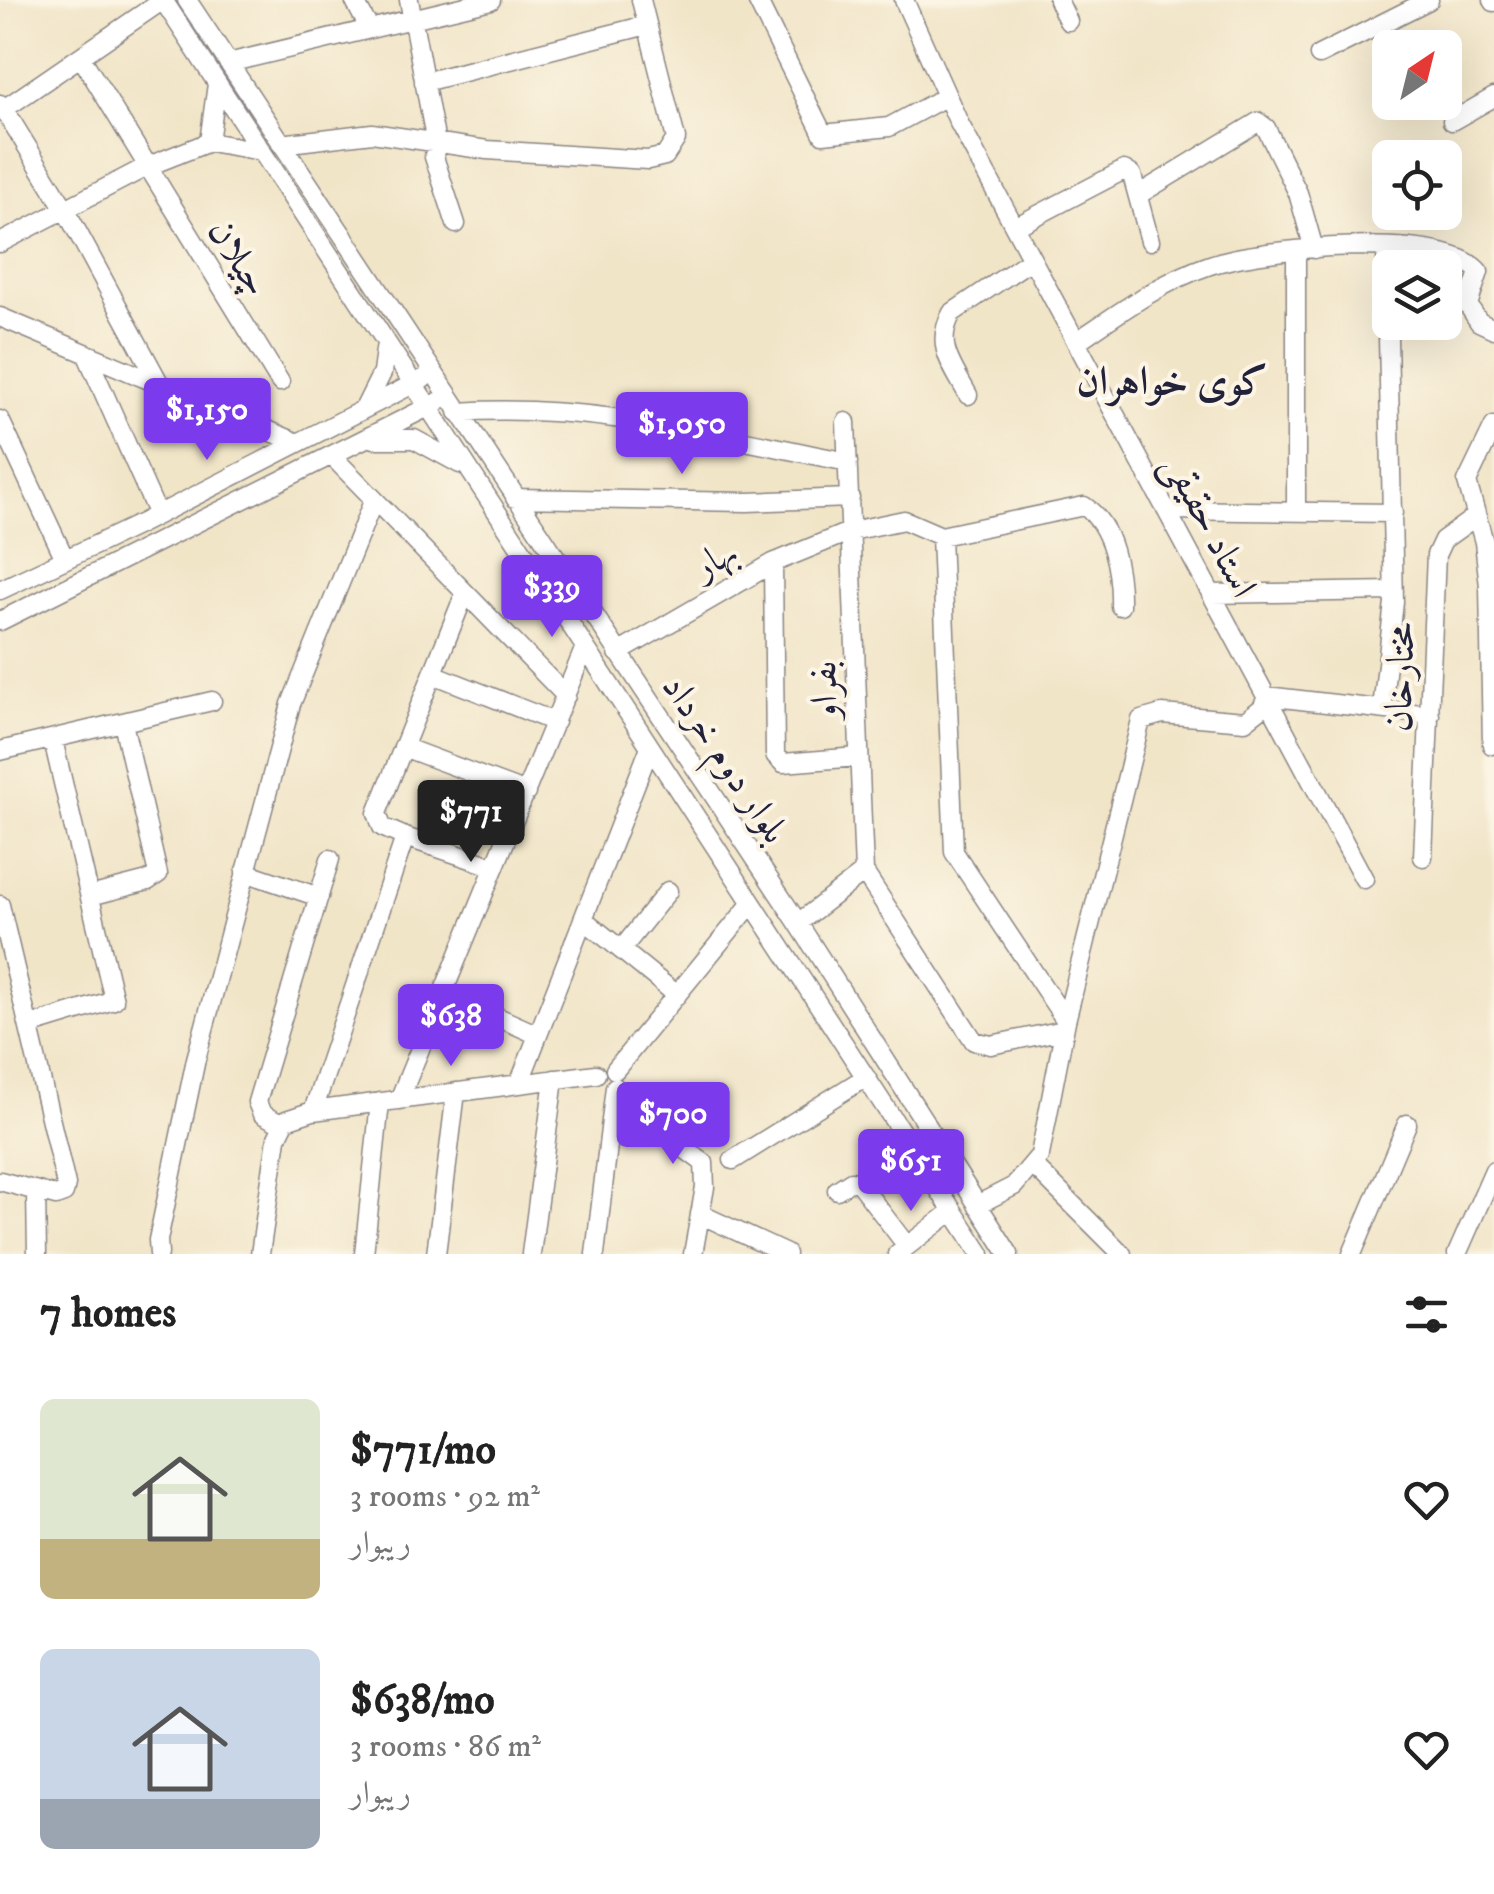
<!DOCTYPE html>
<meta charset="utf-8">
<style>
:root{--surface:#fff;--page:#f2f2f2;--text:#222;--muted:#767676;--accent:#7c3aed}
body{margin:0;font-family:"IM FELL DW Pica",Amiri,serif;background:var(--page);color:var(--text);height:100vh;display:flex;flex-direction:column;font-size:38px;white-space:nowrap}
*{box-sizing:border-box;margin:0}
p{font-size:32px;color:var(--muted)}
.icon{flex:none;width:55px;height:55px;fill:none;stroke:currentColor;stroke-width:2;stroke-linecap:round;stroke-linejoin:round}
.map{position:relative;height:1254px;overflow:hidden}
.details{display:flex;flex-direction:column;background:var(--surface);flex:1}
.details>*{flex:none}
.needle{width:65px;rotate:35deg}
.fabs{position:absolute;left:1372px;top:30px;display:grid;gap:20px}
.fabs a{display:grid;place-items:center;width:90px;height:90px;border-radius:15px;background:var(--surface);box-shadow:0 10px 40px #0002;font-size:50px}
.price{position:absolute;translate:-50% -85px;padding:0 22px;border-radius:10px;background:var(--accent);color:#fff;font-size:32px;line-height:65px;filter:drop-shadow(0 2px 5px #0008)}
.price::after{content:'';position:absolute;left:50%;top:60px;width:30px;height:22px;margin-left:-15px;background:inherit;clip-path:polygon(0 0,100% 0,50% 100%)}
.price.active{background:#222;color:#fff}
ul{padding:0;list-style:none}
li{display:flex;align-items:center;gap:30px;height:250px;padding:0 40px}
li span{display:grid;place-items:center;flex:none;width:280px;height:200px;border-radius:15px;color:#555}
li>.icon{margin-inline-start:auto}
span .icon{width:120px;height:120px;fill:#fffc;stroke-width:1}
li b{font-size:42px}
h2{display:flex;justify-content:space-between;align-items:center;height:120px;padding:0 40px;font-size:42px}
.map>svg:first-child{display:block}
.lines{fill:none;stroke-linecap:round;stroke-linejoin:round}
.minor-casing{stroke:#8a8482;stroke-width:21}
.minor{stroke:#fff;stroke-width:18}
.labels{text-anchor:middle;stroke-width:8;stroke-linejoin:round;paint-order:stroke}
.street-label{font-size:38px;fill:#22223b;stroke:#fcf5e5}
.neighbourhood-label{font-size:40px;font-weight:bold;fill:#22223b;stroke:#fcf5e5}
</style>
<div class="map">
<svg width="1494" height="1254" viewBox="0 0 1494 1254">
<rect width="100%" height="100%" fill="#fcf5e5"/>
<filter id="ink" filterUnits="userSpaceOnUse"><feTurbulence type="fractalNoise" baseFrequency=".01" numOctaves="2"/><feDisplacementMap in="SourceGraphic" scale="20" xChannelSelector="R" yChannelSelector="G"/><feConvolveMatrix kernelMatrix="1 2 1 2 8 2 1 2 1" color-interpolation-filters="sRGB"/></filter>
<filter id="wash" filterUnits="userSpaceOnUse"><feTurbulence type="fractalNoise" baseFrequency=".0048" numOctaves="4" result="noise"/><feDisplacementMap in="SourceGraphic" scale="40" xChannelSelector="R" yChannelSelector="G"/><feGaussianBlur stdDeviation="2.25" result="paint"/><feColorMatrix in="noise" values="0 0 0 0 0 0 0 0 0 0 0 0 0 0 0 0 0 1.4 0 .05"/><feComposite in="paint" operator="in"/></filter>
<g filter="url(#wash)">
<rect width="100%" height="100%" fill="#f1e5c8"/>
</g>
<g filter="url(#ink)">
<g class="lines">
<defs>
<path id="minor" d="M163,0l818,1254
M187,0l611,923 211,331
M354,0l15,28
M409,0l27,143 -2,14 22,67
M757,0l66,134 66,-7 58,-31
M904,0l55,123 405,756
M1058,0l10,21
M1493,0l1,2
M1319,55l110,-55
M81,57l199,325
M228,63l263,-63
M424,82l223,-57
M217,84l-8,58 52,9
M0,104l4,5 159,-109
M4,109l61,100 97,179
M1452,121l42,-24
M281,144l91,-11 115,17 161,10 17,-4 11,-17 -35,-139
M1138,195l120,-73 8,6 32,65 16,56
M1015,227l109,-57 8,5 18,66
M0,243l146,-76 63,-25
M1296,250v262
M0,317l298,126
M1076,342c41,-28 86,-61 134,-77 49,-17 236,-35 269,7l-11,33 11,17 15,7
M86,353l72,162
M968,395c-16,-30 -34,-50 -16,-82l80,-54
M365,407l17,-34 4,-31
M458,412c136,-9 258,24 390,50
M0,420l65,139
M374,439h40l46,25
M332,456l234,240
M515,498l232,4 103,-4
M1166,510l227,3
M941,536l13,316 112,169
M773,563l2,192 8,8 75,-6
M0,590l140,-66 283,-145
M1211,594l183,-3
M0,621l438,-219
M618,653l155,-90 78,-32 53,-11 37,16 143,-30c29,19 37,68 36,100
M433,674l122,48
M1382,709l12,-107 -8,-353
M1492,745l-3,-159 -5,-44 -17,-60 27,-56
M403,747l123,46
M0,751l212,-50
M405,837l90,30
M1423,857l13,-302 7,-15 32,-23
M245,872l74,25
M864,872l110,169 17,4 73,-15
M90,896l58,-15 10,-7 -35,-151
M0,905l66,280 -2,8 -8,3 -56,-15
M583,919l94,76
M798,923l66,-51 -18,-450
M621,950l47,-59
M444,993l94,42
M29,1026l85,-26 -61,-260
M615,1070l137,-167
M519,1084l131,-337
M614,1097l90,66 1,24 -12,67
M399,1100l186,-453
M313,1111l283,-37
M283,1125l-21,-11 -5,-12 73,-243
M733,1160l133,-83
M1034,1166l88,88
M837,1190l14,-9 8,2 48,63
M36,1191l1,63
M977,1205l37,-19 26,-31 26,-134 75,-301 21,-6 83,7 18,-14 3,-11 164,19
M700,1214l86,40
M159,1254l-1,-14 38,-181 95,-355 83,-205
M260,1254l17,-116 9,-18 27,-9 92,-274 -23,-10 -5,-14 88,-220
M364,1254l16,-152
M436,1254l20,-162
M531,1254l23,-175
M595,1254l20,-167
M897,1254l56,-43
M1352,1254l55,-130
M1457,1254l37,-84"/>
</defs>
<use href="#minor" class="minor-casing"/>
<use href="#minor" class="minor"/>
</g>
</g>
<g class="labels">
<g class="street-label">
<text transform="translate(240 257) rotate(58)" y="13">چیلان</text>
<text transform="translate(1211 525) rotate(62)" y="13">استاد حقیقی</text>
<text transform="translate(715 558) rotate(-29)" y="13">بهار</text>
<text transform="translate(1399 677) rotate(-88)" y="13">مختارخان</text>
<text transform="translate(823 690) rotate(-92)" y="13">بفراو</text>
<text transform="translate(726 758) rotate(56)" y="13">بلوار دوم خرداد</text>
</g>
<g class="neighbourhood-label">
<text x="1172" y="394">کوی خواهران</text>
</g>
</g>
</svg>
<div class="fabs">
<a><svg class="needle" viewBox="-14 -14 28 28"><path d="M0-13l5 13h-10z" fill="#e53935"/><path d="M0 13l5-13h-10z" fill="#767676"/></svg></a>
<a><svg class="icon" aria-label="locate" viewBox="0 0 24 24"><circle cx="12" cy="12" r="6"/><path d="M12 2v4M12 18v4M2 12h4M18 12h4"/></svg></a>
<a><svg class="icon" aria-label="layers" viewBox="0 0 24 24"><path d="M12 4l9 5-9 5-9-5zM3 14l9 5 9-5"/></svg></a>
</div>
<b class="price" style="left:207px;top:463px">$1,150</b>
<b class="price" style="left:682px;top:477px">$1,050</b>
<b class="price" style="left:552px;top:640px">$339</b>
<b class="price active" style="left:471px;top:865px">$771</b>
<b class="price" style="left:451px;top:1069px">$638</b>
<b class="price" style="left:673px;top:1167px">$700</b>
<b class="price" style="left:911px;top:1214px">$651</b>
</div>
<section class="details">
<h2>7 homes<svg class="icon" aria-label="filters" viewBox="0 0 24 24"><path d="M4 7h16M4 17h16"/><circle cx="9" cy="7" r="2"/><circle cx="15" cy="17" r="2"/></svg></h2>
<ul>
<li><span style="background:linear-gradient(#dfe7d0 70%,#c2b280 0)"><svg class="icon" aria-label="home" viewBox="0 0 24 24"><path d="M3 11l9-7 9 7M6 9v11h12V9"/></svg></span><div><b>$771/mo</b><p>3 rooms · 92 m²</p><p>ریبوار</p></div><svg class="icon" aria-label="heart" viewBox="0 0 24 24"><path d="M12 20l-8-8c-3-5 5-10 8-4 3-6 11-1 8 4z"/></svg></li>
<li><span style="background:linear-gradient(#c9d6e8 75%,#9aa5b1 0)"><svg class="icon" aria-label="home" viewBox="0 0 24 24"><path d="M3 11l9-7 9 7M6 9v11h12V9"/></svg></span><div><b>$638/mo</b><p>3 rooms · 86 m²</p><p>ریبوار</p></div><svg class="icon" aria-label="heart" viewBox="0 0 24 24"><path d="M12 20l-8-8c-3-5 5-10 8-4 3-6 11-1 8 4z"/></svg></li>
</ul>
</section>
